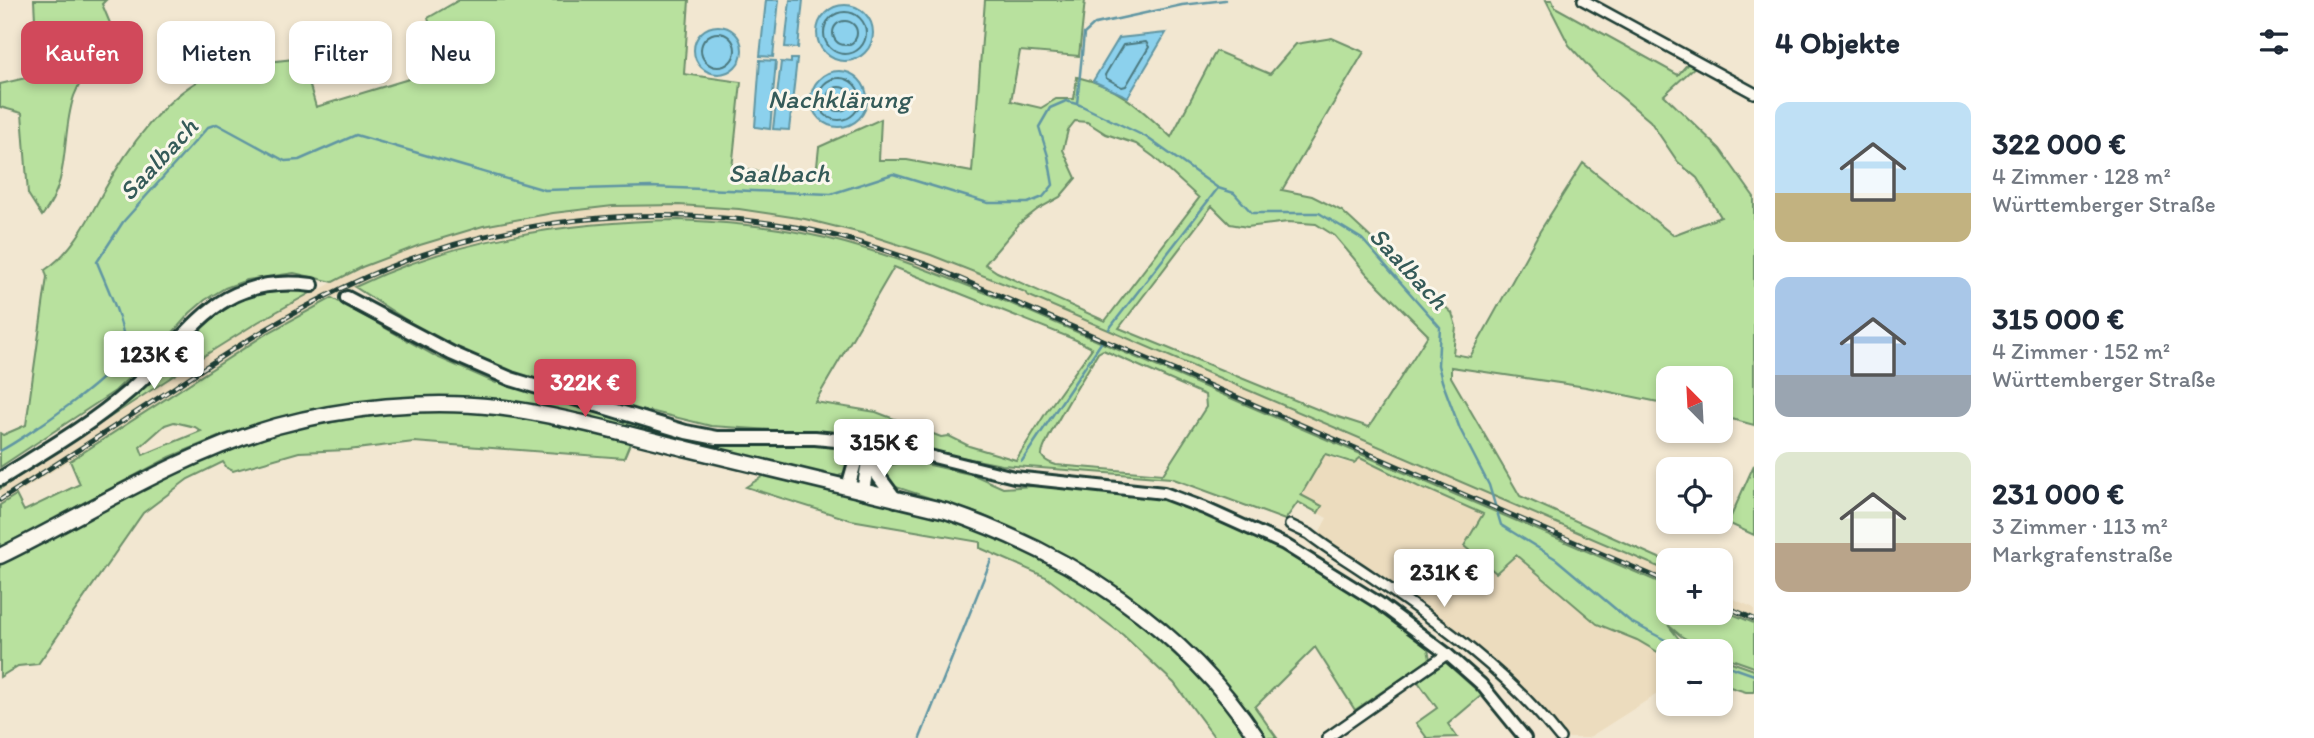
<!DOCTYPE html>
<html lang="de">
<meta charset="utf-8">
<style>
:root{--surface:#fff;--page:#f6f6f7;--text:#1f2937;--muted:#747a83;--accent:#d1495b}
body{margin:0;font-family:Itim,sans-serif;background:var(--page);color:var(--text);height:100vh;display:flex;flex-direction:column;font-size:26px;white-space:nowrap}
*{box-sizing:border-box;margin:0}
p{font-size:23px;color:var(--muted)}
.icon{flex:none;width:38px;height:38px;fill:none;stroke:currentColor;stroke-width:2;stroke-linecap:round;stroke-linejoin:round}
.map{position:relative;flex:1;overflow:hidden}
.panel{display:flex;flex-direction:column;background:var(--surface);width:560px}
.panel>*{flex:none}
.guide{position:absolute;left:21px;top:21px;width:665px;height:63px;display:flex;gap:14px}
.needle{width:46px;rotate:336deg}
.tools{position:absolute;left:1656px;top:366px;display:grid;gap:14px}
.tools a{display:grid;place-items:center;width:77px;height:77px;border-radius:14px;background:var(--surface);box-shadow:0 4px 10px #0003;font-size:35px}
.price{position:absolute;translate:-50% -60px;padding:0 16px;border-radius:7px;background:#fff;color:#222;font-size:23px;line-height:46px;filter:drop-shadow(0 2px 4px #0008)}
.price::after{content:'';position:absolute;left:50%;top:42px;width:21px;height:16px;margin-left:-10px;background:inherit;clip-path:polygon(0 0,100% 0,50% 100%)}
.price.on{background:var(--accent);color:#fff}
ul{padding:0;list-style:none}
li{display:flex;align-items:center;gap:21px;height:175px;padding:0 21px}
li span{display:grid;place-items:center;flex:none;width:196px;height:140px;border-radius:14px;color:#555}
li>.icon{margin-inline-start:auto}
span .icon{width:84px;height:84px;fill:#fffc;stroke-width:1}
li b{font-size:30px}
h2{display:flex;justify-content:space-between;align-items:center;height:84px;padding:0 21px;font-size:30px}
.chip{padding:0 24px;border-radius:14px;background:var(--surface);box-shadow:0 4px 10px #0003;font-size:24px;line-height:63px}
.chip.on{background:var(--accent);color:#fff}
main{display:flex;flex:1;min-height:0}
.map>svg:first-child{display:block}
.built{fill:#ecdcbe}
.green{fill:#b8e19e;stroke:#6c8f69;stroke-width:2;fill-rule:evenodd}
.water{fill:#8cd1ed;stroke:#6096a3;stroke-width:2}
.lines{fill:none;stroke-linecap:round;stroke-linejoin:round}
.shore{stroke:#4b787e;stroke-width:2}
.stream{stroke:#6096a3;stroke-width:2.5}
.minor-casing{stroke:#1f3d34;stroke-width:14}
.tertiary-casing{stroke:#1f3d34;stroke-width:16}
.secondary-casing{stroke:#1f3d34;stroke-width:18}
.primary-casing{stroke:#1f3d34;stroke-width:19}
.minor{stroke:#fbf7ec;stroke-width:9}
.tertiary{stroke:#fbf7ec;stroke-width:10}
.secondary{stroke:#fbf7ec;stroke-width:12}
.primary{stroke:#fbf7ec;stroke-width:14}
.rail-casing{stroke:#1f3d34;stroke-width:5}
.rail{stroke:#fbf7ec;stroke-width:2.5;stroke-dasharray:8;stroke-linecap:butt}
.labels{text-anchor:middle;stroke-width:6;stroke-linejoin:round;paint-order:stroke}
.water-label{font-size:26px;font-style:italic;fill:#355b59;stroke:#fbf7ec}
</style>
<main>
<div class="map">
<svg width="1754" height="738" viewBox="0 0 1754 738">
<rect width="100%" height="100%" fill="#f2e7d1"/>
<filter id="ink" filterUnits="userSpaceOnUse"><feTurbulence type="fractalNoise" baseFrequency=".0143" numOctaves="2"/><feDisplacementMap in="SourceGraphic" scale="14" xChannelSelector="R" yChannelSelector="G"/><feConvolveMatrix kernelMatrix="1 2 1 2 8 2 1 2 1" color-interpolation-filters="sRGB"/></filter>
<g filter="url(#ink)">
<path class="built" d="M679,205l60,4 65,10 65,16 62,20 92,38 2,-1 2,3 641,276v15l-741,-317 -125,-36 -64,-10 -59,-3 -137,10 -55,10 -62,19 -56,21 -103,54 -266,171v-16l258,-167 104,-55 58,-22 63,-19 70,-13 60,-7z
M1325,454l15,7 13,2 7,-5 65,32 2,-1 56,25 -19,32 51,9 82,69 40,16 31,18v29l-80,51h-22l-21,-27 -45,-45 -77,-61 -102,-68 -1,-6 7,-13 -9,-5 3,-6 -20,-12z
M1720,593l34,15v15l-34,-14z"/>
<path class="green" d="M34,0h72l-4,4 15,36c-17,17 -34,33 -43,56 -14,42 -2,82 -32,120l-14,-22 -6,-81 -22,-6v-23l30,-7 6,-37z
M459,0h230l-5,74 57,8 -9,87 84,7 3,-29 62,-28 -2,41h28l65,12 13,-172h100l-6,56 -59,-5 -9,50 30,7 15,-9h18l3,-22c43,10 63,31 94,60l45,-86 54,23 26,-30 36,-6 32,14 -82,138 30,6 30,15 110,102 4,13 -3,28 17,3 70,-126 43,-68 90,72 48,-18 -24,-39 -19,-16 -28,-41 -51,-43 -30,-33 -23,-45h6l3,7 123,68 12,-14 7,4 -33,30 56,54 34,48v228l-34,-9v-38h-52v26l-82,-17 -135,-20v10l69,119 148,66v9l-641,-276 -2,-3 -94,-37 -62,-20 -64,-16 -66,-10 -60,-4 -66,1 -60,7 -70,13 -63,19 -58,22 -29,15 -39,-9 -47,7 -22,8 -20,12 -15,13 -36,41 -39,37 -115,76v-34l3,2 23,-10 21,-148 -2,-7c27,-18 42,-48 57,-76 23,-42 65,-103 111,-120 28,-11 60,-12 89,-16l14,49 126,-38 -14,-51zM1075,121l12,1 19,12 30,10 18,13 45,41 -94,123 -108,-49 -12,-8 35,-41 18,-14 22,-12 16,-19 -13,-28 5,-20zM1212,206l18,18 17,3 41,-5 28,2 19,12 32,38 61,61 -59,92 -40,-13 -210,-86z
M679,220c41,2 82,5 123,13 63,12 124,36 184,60l682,293v26h52v-3l34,14v44l-34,-12v-4l-15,-1 -24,-14 -13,-11 11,14 22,12h-33v7l-31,-18 -40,-16 -81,-69 -20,18 -32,-27 19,-32 -56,-25 -2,1 -65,-32 -6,5 -29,-9 -24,41 21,11 -4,7 -20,-11 -13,18 -114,-42 -169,-13 -155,-30 -136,-9 -61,-15v5l-92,-27 -105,-39 -98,-63c101,-49 213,-65 324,-67zM894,267l182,73 16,8 -45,63 -31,49 -47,-14 -20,-10 -8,1 -65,-25 -61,-10zM1103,350l102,45 1,12 -43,67 -107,-9c-5,-2 -11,-3 -14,-9 -3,-9 48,-89 56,-103z
M292,291l20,1 -54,30 -59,37 -199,130v-4l60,-38 138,-121 35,-24 30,-9z
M332,298l105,59 59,26 2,-2 135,42 70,18 127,5 17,5 4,6 -3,13 -9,6 -14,-1 -193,-47 -117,-24 -231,12 -61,19 -53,22 -170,90v-42l16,-10 8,16 56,-27 -10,-23 196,-127zM174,422l21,5 6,4 -58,24 -3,-8 25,-22z
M454,410l71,6 106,25 -7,17 -210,-16 -66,8 -49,2 -66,19 -6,-3 -4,-6 -35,17 -45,34 -105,151 -20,2 -18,11v-113l184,-96 90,-37 112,-17z
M903,459l71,16 29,13 29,-2 52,4 64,5 29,7 105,46 91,57 51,38 4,6 2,10 -75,51 -40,-63 -60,60 22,31h-13l-16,-24 -162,-145 -36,-21 -68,-33 -89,-29 -11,-14c4,-11 11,-11 21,-13z
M1754,465v70l-26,-12z
M765,475c62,16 127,25 187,45 86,29 153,68 218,130 29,26 58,55 78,88h-33l-41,-55 -51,-48 -77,-58 -66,-29v-6l-129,-22 -105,-33z
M1720,658l34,12v22h-8l-26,-8z
M1443,660l39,35 -34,29 9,13 -30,1 -11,-15 21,-15 -21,-29z"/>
<path class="water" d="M766,0h13l-6,57 -13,-1z
M790,0h13l-5,48 -13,-1z
M817 33a28 28 0 1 1 56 0a28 28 0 1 1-56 0Z
M694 50a24 24 0 1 1 48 0a24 24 0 1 1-48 0Z
M1166,33l-38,64 -35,-16 26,-43z
M791,59h6l-8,71 -16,-1 8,-67 10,1z
M760,60l16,1 -6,68 -15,-2z
M811 99a28 28 0 1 1 56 0a28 28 0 1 1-56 0Z"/>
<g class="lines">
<path class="shore" d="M824 33a21 21 0 1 1 42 0a21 21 0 1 1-42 0Z
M833 33a12 12 0 1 1 24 0a12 12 0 1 1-24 0Z
M701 50a17 17 0 1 1 34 0a17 17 0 1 1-34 0Z
M1146,42l3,5 -23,39 -4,1 -16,-9 -1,-3 18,-30z
M818 99a21 21 0 1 1 42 0a21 21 0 1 1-42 0Z
M827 99a12 12 0 1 1 24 0a12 12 0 1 1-24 0Z"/>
<path class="stream" d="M1077,104l7,-70 11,-10 87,-19 43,-5
M1109,329l109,-141
M0,451c23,-12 121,-78 124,-101 3,-23 -18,-65 -27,-88l26,-40 85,-95 9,-3 68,37 14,-1 57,-25 189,55 106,-3 180,7 62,-20 95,29h40l15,-6 10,-12 -5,-29 -9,-29 11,-19 16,-7 14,4 66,32 72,51 16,5 18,20h67l43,26 78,88 -2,38 4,16 18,48 29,56 12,40 55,34 75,63 55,29
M1022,461l79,-118
M1720,663l34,12
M920,738l71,-178"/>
<defs>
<path id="minor" d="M1583,0l171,93
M1290,525l19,9c20,16 42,28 63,43 69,47 136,95 188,161
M1327,738l120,-84"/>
<path id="tertiary" d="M856,448l37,-1 121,30 150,16 40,15 80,36 95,59 68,51 34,30 44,54
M868,462l40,-8"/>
<path id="secondary" d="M347,298l104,55 60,26 175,53 31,6h98l31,3 19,17 31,42
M0,479c43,-27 89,-53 128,-87 64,-54 83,-119 184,-107
M848,487l8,-28v-11
M863,491l5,-29"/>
<path id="primary" d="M0,556c92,-45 178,-101 277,-130 70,-19 148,-27 220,-19 65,8 128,27 191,42 86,21 172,42 258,62 123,42 239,117 311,227"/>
</defs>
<use href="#minor" class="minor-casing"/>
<use href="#tertiary" class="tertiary-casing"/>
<use href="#secondary" class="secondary-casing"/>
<use href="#primary" class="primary-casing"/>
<use href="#minor" class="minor"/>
<use href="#tertiary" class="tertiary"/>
<use href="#secondary" class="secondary"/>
<use href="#primary" class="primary"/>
<defs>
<path id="rail" d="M0,500c57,-36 113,-73 169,-109 63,-42 127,-83 197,-114 135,-61 290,-75 435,-49 43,8 85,23 127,37l740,317
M1720,604l34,15"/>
</defs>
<use href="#rail" class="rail-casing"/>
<use href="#rail" class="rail"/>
</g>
</g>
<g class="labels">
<g class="water-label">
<text x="839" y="108">Nachklärung</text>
<text transform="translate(158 159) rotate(-47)" y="9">Saalbach</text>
<text x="779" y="182">Saalbach</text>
<text transform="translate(1409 268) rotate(47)" y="9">Saalbach</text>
</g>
</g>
</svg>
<div class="tools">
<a><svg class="needle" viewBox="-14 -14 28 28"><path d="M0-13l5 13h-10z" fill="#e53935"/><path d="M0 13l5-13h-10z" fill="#747a83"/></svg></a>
<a><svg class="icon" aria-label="locate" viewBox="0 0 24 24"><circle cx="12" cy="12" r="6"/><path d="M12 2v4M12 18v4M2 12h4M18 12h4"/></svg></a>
<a>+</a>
<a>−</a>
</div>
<b class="price" style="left:154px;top:391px">123K €</b>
<b class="price on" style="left:585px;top:419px">322K €</b>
<b class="price" style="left:884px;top:479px">315K €</b>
<b class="price" style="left:1444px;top:609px">231K €</b>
<div class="guide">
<a class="chip on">Kaufen</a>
<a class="chip">Mieten</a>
<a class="chip">Filter</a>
<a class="chip">Neu</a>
</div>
</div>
<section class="panel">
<h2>4 Objekte<svg class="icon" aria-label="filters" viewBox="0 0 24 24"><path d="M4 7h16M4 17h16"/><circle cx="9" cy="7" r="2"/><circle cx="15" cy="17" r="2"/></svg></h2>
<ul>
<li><span style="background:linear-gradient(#bfe0f5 65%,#c2b280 0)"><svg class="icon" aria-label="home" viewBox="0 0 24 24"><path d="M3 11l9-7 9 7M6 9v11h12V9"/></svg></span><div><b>322 000 €</b><p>4 Zimmer · 128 m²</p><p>Württemberger Straße</p></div></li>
<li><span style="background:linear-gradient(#a9c7e8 70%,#9aa5b1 0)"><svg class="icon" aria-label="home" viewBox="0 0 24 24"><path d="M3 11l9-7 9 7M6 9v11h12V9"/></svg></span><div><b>315 000 €</b><p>4 Zimmer · 152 m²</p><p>Württemberger Straße</p></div></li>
<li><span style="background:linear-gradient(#dfe7d0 65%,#b9a48a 0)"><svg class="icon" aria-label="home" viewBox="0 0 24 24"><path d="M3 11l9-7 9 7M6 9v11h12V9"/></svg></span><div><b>231 000 €</b><p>3 Zimmer · 113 m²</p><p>Markgrafenstraße</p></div></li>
</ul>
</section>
</main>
